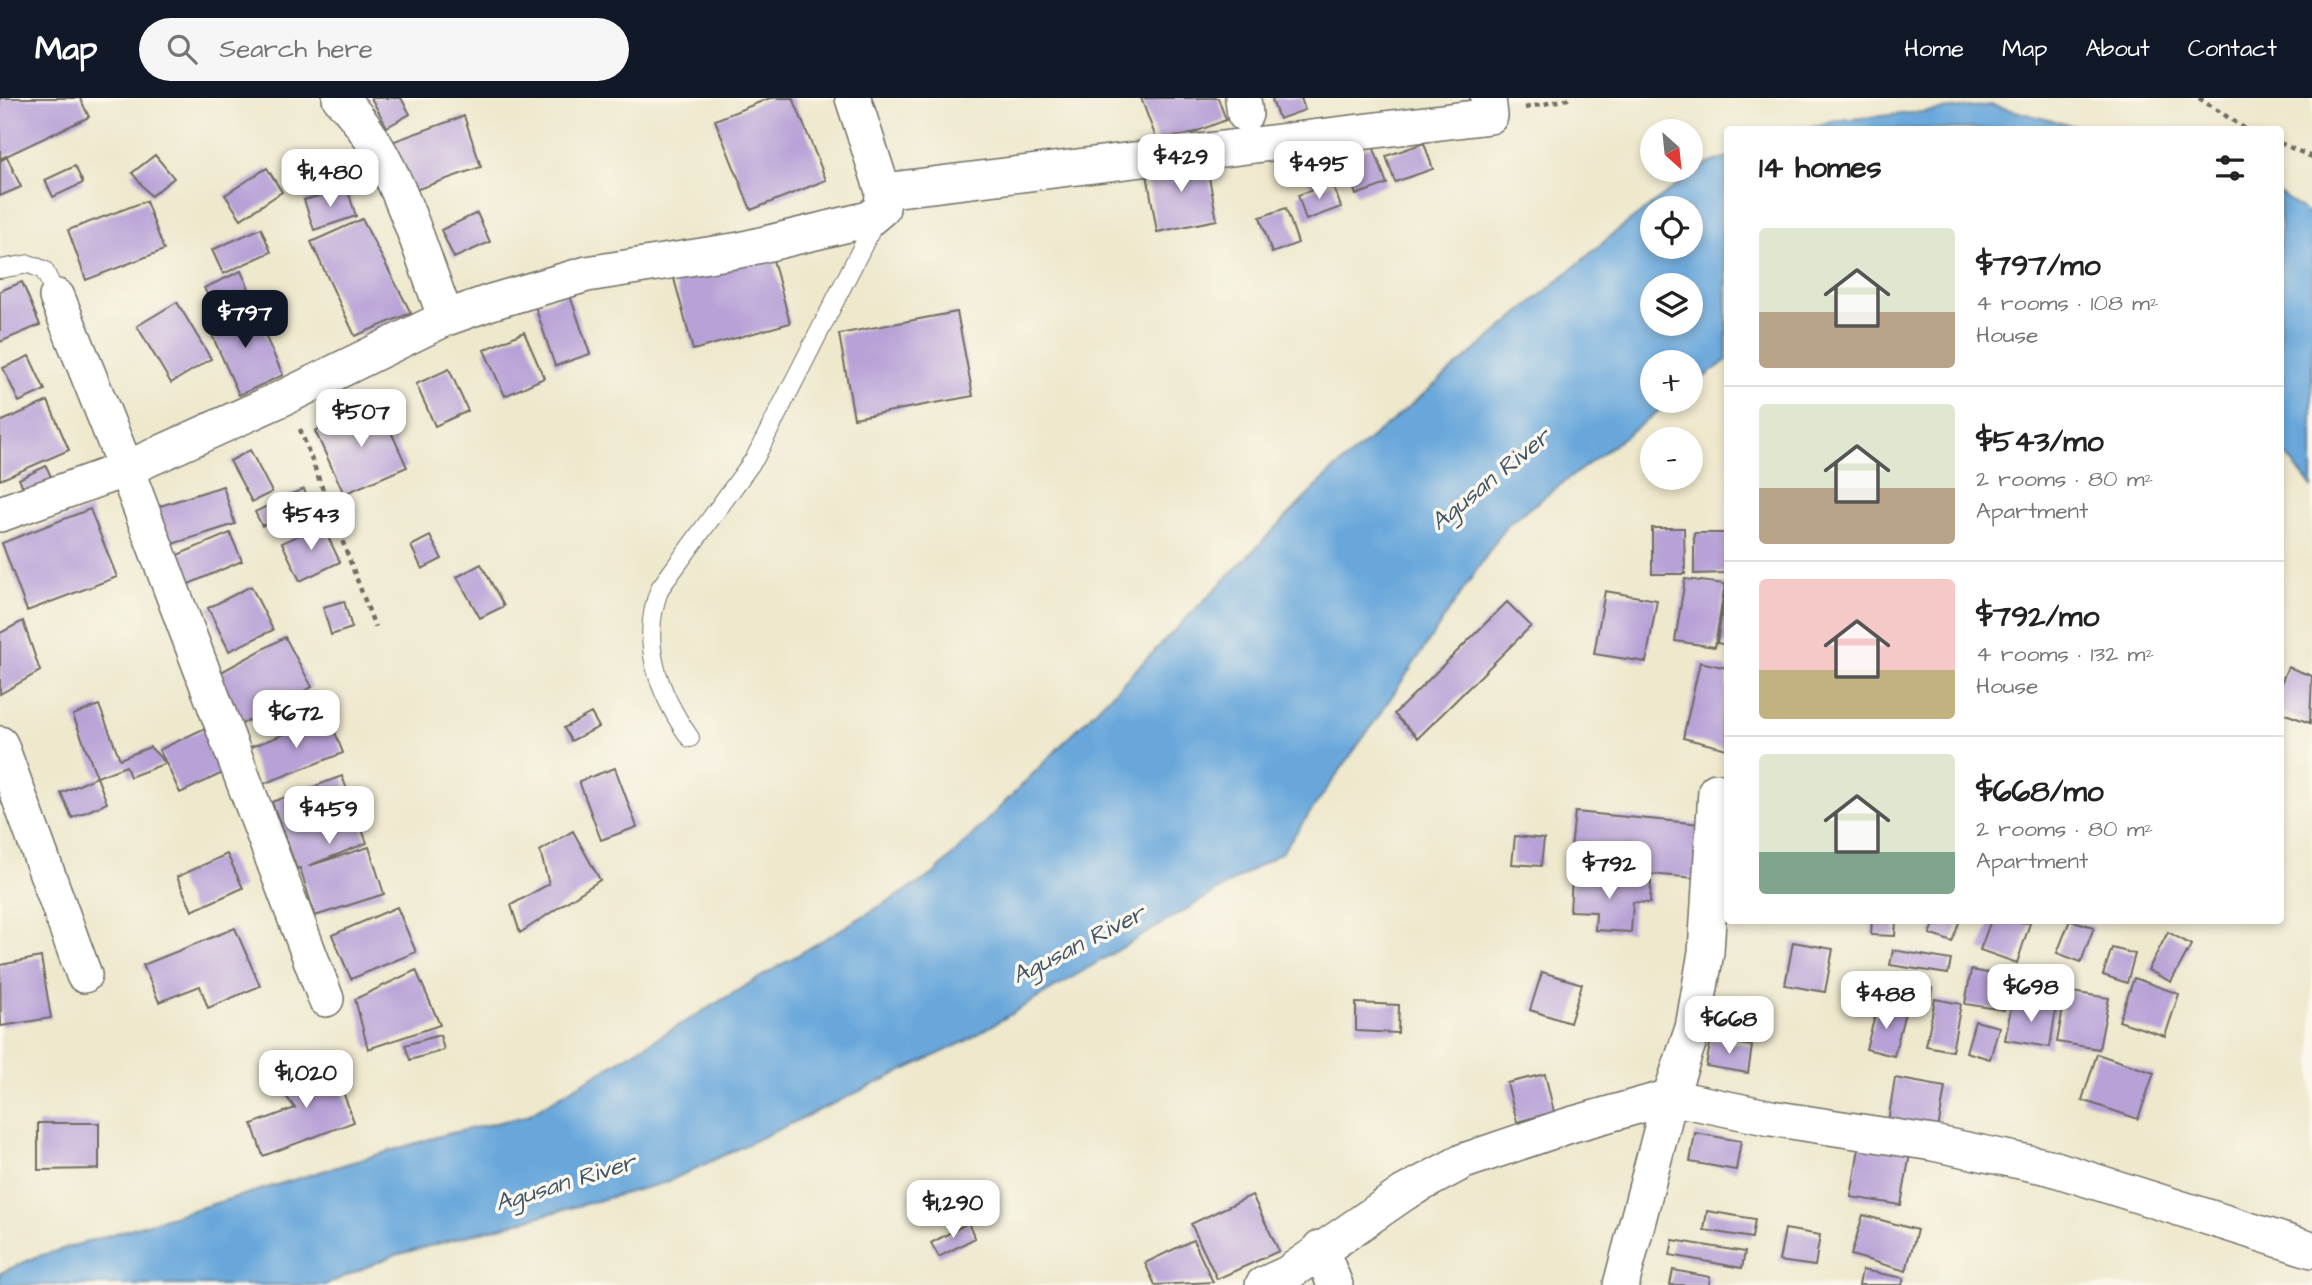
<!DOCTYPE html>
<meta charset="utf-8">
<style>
:root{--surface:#fff;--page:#f6f6f6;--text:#222;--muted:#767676;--line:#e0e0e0;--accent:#111827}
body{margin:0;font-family:"Architects Daughter",sans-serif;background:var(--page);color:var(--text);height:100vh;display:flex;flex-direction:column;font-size:26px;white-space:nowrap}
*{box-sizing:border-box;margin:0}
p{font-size:23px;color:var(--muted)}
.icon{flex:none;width:38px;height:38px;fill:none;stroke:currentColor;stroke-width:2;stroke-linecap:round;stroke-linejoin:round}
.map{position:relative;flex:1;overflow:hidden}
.sheet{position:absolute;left:1724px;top:28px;width:560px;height:798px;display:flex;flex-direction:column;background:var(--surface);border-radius:7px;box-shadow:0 4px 10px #0003}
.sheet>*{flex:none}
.needle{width:46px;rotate:153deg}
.controls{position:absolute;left:1640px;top:21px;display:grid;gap:14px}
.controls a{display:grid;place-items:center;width:63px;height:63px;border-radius:50%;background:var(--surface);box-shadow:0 4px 10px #0003;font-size:35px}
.price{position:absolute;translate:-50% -60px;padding:0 16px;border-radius:14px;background:#fff;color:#222;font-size:23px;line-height:46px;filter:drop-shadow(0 2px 4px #0008)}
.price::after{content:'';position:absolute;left:50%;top:42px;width:21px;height:16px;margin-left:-10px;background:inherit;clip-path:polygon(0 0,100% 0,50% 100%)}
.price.active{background:var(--accent);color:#fff}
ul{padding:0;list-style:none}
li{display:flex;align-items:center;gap:21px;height:175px;padding:0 35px}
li+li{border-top:2px solid var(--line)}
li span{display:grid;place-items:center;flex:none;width:196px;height:140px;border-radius:7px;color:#555}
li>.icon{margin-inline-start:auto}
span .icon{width:84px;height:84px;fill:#fffc;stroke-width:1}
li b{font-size:30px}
h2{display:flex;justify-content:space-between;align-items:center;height:84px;padding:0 35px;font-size:30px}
header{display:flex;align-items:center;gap:42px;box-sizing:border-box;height:98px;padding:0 35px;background:var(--accent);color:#fff}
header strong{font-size:33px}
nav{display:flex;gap:38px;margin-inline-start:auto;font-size:24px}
.search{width:490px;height:63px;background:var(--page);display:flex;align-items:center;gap:18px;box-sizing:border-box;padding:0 24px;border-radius:38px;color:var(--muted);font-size:26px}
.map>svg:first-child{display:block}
.water{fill:#69a7db;stroke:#4a6983;stroke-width:2;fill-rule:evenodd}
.building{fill:#b7a1d7}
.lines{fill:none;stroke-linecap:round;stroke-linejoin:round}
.service-casing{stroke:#6f6d64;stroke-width:20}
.minor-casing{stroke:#6f6d64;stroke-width:38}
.path{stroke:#6f6d64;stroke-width:4.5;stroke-dasharray:5 5;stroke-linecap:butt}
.service{stroke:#fff;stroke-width:18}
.minor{stroke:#fff;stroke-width:35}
.labels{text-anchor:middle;stroke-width:7;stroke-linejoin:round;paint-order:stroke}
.water-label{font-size:24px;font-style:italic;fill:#415669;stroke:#fbf7ec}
</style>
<header>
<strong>Map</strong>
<div class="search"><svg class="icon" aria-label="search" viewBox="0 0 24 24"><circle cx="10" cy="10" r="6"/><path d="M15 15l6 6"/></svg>Search here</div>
<nav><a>Home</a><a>Map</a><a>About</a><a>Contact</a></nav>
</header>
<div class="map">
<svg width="2312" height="1187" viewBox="0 0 2312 1187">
<rect width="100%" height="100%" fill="#fbf7ec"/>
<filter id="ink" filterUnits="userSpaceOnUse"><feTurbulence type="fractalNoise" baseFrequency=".0143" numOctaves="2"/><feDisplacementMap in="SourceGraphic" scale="14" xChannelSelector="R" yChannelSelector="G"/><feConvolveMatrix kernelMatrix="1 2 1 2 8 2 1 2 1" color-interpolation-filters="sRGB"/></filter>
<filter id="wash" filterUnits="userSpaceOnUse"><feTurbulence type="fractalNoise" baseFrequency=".00686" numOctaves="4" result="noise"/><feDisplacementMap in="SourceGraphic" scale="28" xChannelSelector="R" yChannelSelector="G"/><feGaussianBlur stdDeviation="1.57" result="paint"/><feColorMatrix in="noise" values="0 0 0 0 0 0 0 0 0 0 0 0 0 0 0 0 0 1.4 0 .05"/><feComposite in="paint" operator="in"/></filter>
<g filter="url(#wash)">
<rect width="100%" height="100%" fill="#eee8cd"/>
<path class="water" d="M1992,7l93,24h-277l23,-8z
M1727,59v203l-36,27 -1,-25h-38v39h20l-165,124 -129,192 -96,135 -316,189 -299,141 -275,74 -67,29h-325v-12l36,-16 407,-122 83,-19 408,-242 396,-401 288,-243 85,-64zM1652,110h38v39h-38zM1652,187h38v39h-38z
M2280,95l32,24v270l-32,-40z"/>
<g id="blocks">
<path class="building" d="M0,0h80l9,19 -89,42z
M371,0h30l9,16 -23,13z
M770,0h23l33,82 -75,30 -36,-90z
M1141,0h77l8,22 -67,26z
M1277,0h24l4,12 -26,9 -7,-19z
M464,18l17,51 -77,27 -18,-50z
M1424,45l9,26 -38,13 -9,-26z
M1373,48l14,38 -31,11 -13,-39z
M1332,54l7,22 -29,11 -8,-23z
M155,57l19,23 -23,18 -19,-23z
M1205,58l12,64 -60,12 -11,-64z
M7,59l14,30 -21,9v-35z
M75,68l8,17 -30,14 -8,-17z
M267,70l15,24 -41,27 -16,-24z
M1332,85l9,24 -35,13 -8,-25z
M347,90l9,28 -42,14 -10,-30z
M146,103l18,49 -78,30 -18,-50z
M1286,110l12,35 -26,10 -12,-36z
M477,115l13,29 -36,16 -13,-28z
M362,121l49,94 -56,23 -44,-94z
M261,130l10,24 -48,22 -11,-24z
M769,147l21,78 -97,27 -21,-79z
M241,173l10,22 -36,17 -11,-22z
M22,184l18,43 -40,17v-51z
M569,195l21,61 -35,12 -20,-60z
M177,204l34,57 -40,24 -34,-57z
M251,206l32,71 -44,20 -32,-71z
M957,214l16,84 -119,22 -15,-84z
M524,234l20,46 -39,18 -21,-46z
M29,258l16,34 -26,12 -16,-34z
M449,271l19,42 -33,15 -19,-42z
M48,303l21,49 -69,30v-58z
M378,305l29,64 -63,27 -29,-63z
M250,352l22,42 -20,10 -22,-41z
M46,368l8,17 -27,13 -8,-17z
M223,388l12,38 -69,22 -12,-38z
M304,391l9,26 -16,6 -9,-26z
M269,407l7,14 -14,7 -7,-14z
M90,411l27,68 -90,34 -25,-68z
M322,426l18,38 -40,19 -18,-38z
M1652,430h32l1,46h-33z
M230,435l12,28 -60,26 -12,-29z
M1694,435h33v40l-33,1z
M430,438l12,23 -20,10 -11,-23z
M481,466l23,42 -24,12 -23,-41z
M1685,481l40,5 -10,63 -40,-6z
M251,488l22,44 -44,21 -21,-43z
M1726,488l1,1v58l-10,-2z
M1605,493l52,9 -11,62 -52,-8z
M344,503l8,27 -21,7 -8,-28z
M1507,504l24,24 -113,112 -24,-24z
M23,523l17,50 -40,23v-61z
M285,539l27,50 -72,38 -26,-49z
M1700,564l27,6v81l-44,-11z
M2288,569l24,9 -2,47 -30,-11v-27z
M99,607l21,54 30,-12 16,16 -7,-13 46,-22 20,44 -45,21 -14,-30 -36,14 -4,-11 -29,11 10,26 -35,15 -11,-25 36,-16 -24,-62z
M591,615l8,14 -28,14 -7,-13z
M329,619l14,36 -80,31 -15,-36z
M615,670l22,59 -36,13 -22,-59z
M342,678l25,67 -59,23 61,-19 15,47 -69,22 -15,-48 -3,1 -25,-67z
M1575,714l126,12 -6,54 -126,-11z
M573,733l27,49 -80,53 -9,-28 38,-21 -9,-33z
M1515,738l29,3 -3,27 -29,-2z
M227,756l16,34 -51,23 -15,-34z
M1572,780l79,4 -1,21 -17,-1 -2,30 -36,-2 1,-18 -26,-1z
M397,809l19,45 -65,27 -19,-44z
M1872,822h24l-1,16 -24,-1z
M1936,822h24l-8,22 -22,-8z
M1991,822l39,3 -13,40 -37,-13z
M2070,822l24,7 -13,35 -24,-9z
M235,830l25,58 -52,22 -8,-22 -41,16 -16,-37z
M2168,834l23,13 -20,37 -23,-12z
M1793,844l40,7 -8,43 -40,-7z
M2112,850l23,6 -8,29 -24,-8z
M1893,852l58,10 -3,14 -58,-9z
M41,859l10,61 -50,8 -1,-61z
M416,872l24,55 -72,24 -13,-50z
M1971,872l39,7 -6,33 -39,-6z
M1542,874l40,12 -12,39 -40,-13z
M2134,880l45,16 -14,42 -46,-15z
M1891,884l41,6 -2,13 -41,-7z
M2066,893l43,7 -10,51 -42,-7z
M1935,901l26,5 -9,47 -26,-5z
M2012,903l44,7 -6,39 -45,-7z
M1356,905l43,2 -1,28 -42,-2z
M1878,907l27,7 -11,44 -28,-7z
M1975,923l24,6 -9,32 -24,-7z
M440,937l4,15 -34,10 -5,-15z
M1711,941l41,7 -4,27 -42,-7z
M2097,956l57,19 -16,46 -56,-19z
M332,964l22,60 -91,34 -11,-32 43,-16 -19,-25z
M1545,976l9,38 -37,10 -10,-39z
M1895,980l50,9 -9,55 -50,-8z
M38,1025h61v46l-61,1z
M1695,1035l46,8 -5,29 -46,-8z
M1860,1043l51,7 -10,57 -50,-8z
M1252,1097l27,56 -62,28 -26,-55z
M1707,1113l48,8 -3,19 -48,-8z
M1863,1117l54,15 -11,41 -55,-16z
M968,1125l7,15 -36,19 -8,-14z
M1785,1131l35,6 -5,31 -36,-5z
M1193,1142l20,42 -58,3 -10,-22z
M1673,1142l72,12 -3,16 -72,-13z
M1673,1172l37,7 -1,8h-39z
M1862,1172l42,8 -2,7h-43z"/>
</g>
</g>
<g filter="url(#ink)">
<use href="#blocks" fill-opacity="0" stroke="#6f6d64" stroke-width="2"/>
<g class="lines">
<defs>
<path id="service" d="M0,171l29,-5 15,6 13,27
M690,640c-32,-46 -51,-96 -30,-150l95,-130 122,-240"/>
<path id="minor" d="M340,0c56,58 77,146 106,220
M1243,0l2,16
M883,93l607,-75 -2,-18
M57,199l69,172 200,530
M0,416l126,-45 161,-73 159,-78 45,-16 96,-28 153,-24 129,-31 13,-11 1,-17 -30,-93
M0,646l84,231
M1320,1150l15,37
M1263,1187l24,-11 117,-81 60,-32 106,-36 100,-28 101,21 162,25 116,24 263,83
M1621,1187l49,-188 23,-69 13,-76 10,-161"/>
</defs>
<use href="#service" class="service-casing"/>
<use href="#minor" class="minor-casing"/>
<path class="path" d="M2199,0l48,32
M1525,10l47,-10
M2280,45l32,14
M300,331l75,198"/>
<use href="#service" class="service"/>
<use href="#minor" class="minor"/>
</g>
</g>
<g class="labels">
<g class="water-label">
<text transform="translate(1490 381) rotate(-39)" y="8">Agusan River</text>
<text transform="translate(1078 846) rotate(-27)" y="8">Agusan River</text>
<text transform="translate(565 1084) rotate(-17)" y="8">Agusan River</text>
</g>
</g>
</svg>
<div class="controls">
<a><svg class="needle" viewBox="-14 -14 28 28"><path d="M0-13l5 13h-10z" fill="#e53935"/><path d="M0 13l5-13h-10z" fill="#767676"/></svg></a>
<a><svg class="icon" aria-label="locate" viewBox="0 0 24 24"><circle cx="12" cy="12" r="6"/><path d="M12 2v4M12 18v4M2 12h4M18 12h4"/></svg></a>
<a><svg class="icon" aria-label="layers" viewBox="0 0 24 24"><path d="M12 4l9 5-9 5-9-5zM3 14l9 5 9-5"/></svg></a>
<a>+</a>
<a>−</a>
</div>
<b class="price" style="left:1181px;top:96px">$429</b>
<b class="price" style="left:1319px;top:103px">$495</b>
<b class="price" style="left:330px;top:111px">$1,480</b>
<b class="price active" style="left:245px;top:252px">$797</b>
<b class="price" style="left:361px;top:351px">$507</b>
<b class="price" style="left:311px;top:454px">$543</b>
<b class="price" style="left:296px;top:652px">$672</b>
<b class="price" style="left:329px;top:748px">$459</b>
<b class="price" style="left:1609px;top:803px">$792</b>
<b class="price" style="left:2031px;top:926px">$698</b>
<b class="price" style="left:1886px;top:933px">$488</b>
<b class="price" style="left:1729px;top:958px">$668</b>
<b class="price" style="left:306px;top:1012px">$1,020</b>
<b class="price" style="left:953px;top:1142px">$1,290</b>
<section class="sheet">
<h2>14 homes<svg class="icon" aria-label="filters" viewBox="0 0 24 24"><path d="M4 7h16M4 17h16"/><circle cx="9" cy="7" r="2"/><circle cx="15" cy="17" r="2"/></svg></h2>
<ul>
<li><span style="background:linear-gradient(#dfe7d0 60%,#b9a48a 0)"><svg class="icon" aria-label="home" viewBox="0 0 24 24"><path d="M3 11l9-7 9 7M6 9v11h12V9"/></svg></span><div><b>$797/mo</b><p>4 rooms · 108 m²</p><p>House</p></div></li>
<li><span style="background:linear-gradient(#dfe7d0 60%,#b9a48a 0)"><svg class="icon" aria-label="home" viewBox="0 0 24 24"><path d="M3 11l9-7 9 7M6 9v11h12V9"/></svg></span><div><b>$543/mo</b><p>2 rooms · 80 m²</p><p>Apartment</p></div></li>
<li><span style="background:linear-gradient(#f6c9c9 65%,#c2b280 0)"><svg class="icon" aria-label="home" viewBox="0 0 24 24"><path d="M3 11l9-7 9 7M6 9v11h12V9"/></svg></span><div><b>$792/mo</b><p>4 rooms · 132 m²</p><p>House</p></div></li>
<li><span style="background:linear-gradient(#dfe7d0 70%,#7fa58c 0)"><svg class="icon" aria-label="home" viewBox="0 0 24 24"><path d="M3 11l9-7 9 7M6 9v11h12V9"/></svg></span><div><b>$668/mo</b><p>2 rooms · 80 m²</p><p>Apartment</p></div></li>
</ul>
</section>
</div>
